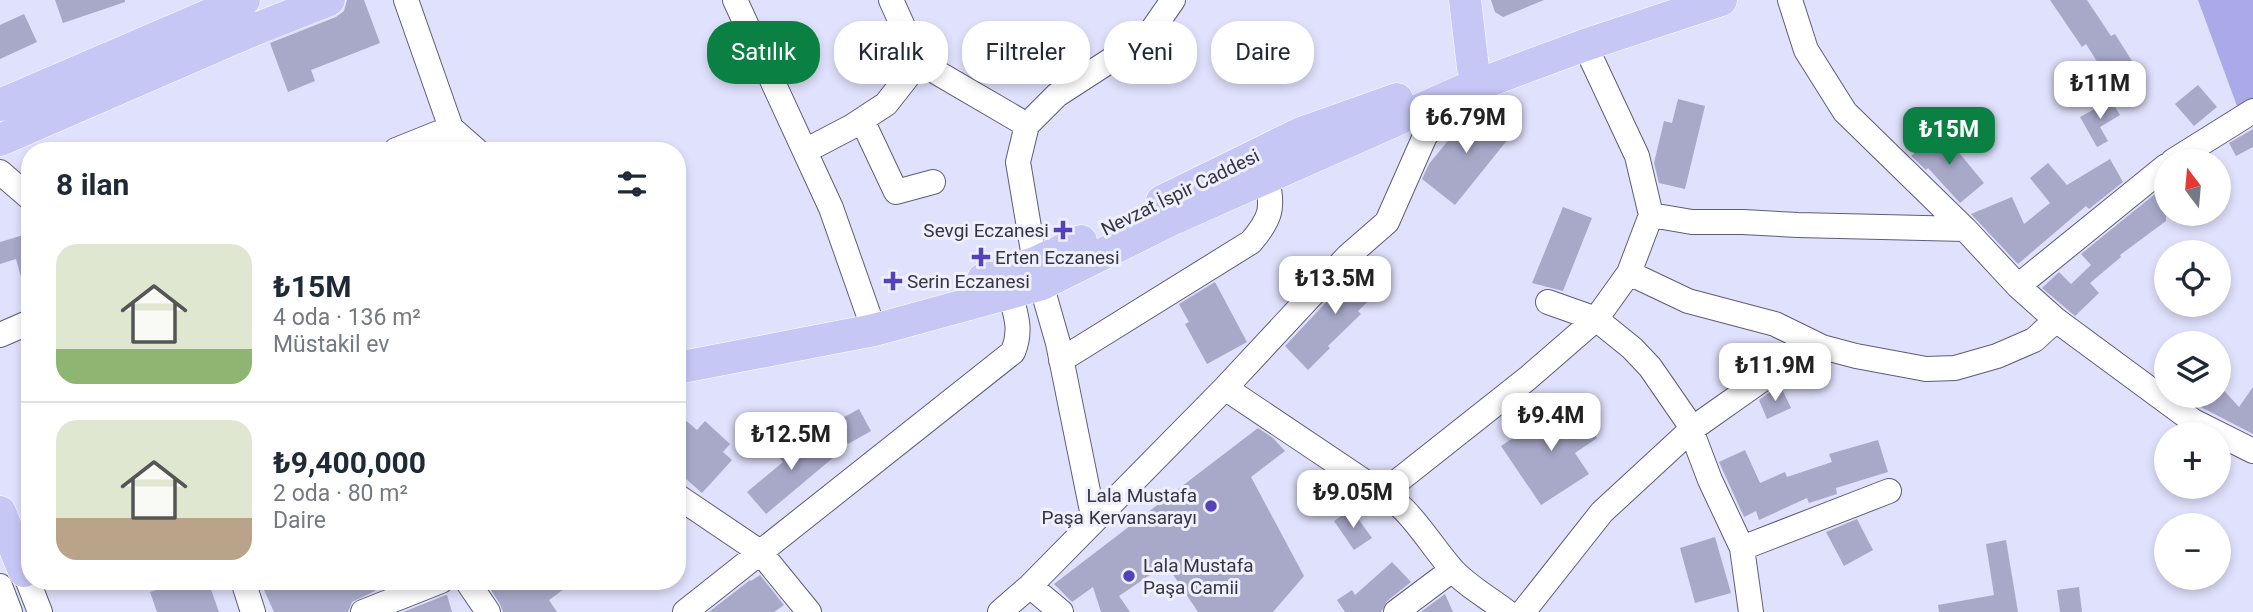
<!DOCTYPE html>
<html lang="tr">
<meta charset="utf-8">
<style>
:root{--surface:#fff;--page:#f2f2f3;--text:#1f2937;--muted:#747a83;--line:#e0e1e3;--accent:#0b8043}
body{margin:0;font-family:Roboto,sans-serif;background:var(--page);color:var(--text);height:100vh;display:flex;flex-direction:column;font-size:26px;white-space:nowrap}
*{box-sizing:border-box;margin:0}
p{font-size:23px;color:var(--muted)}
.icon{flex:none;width:38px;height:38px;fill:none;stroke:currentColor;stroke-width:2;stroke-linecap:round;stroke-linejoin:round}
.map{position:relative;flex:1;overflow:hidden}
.panel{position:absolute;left:21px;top:142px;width:665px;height:448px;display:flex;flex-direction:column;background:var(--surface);border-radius:28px;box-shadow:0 4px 10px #0003}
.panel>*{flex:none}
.banner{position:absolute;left:707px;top:21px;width:665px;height:63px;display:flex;gap:14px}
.needle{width:46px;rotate:344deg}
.tools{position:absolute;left:2154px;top:149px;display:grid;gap:14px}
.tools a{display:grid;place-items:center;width:77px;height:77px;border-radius:50%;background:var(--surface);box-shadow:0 4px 10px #0003;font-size:35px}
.price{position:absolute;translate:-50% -60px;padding:0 16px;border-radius:14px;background:#fff;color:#222;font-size:23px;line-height:46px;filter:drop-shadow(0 2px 4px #0008)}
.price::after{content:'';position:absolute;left:50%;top:42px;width:21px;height:16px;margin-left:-10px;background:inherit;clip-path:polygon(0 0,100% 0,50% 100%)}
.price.selected{background:var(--accent);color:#fff}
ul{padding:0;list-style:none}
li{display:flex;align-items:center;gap:21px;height:175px;padding:0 35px}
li+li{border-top:2px solid var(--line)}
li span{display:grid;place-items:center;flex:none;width:196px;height:140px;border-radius:21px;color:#555}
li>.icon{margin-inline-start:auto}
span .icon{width:84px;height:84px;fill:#fffc;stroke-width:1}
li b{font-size:30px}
h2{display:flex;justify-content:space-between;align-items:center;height:84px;padding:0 35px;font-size:30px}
.pill{padding:0 24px;border-radius:28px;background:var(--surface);box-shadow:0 4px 10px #0003;font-size:24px;line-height:63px}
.pill.selected{background:var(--accent);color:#fff}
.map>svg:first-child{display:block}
.green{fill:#aaaae8}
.building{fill:#a8a9c9}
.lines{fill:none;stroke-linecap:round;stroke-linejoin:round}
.minor-casing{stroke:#5d5d7a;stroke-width:26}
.major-casing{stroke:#fff;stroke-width:33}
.minor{stroke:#fff;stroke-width:24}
.major{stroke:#c7c7f6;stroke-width:32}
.poi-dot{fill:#5442ba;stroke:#efeffd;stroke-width:2.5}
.labels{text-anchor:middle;stroke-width:6;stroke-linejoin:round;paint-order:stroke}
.street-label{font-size:19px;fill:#353543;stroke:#efeffd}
.poi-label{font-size:19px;fill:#353543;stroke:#efeffd;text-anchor:start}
</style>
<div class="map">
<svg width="2253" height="612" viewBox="0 0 2253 612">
<rect width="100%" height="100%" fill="#e0e1fc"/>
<path class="green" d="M2198,0h55v103l-16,3z"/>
<path class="building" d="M55,0h70v2l-62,21z
M347,0h17l16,43 -69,27 4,11 -27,11 -18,-49 66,-26 8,-6z
M1491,0h53l-41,17 -8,-5z
M2050,0h37l24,36 4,-2 27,43 -13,8 3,5 -13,7 -33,-53 -4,3z
M24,14l13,28 -37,17v-34z
M2198,85l19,22 -23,19 -19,-22z
M1678,99l27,7 -20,83 -26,-6 -5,-20 10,-42 8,2z
M2111,100l9,15 -20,12 8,14 -11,6 -17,-30z
M1478,104l35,29 -58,72 -33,-26 7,-15z
M2253,129v18l-17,9 -7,-13z
M1941,131l43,52 -24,20 -32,-35 -2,2 -15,-14z
M2110,159l13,23 -34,27 -3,-3 -68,58 -47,-50 41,-17 12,27 26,-21 -20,-25 18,-15 19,22z
M2166,185v36l-46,34 1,2 -31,26 9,10 -24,23 -33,-28 17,-16 12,12 20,-19 -10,-11z
M1563,207l29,11 -29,73 -31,-8z
M30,233v62h-4l-10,-36 -16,5v-22z
M1365,261l21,23 -28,27 3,3 -33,32 2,2 -22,22 -23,-24z
M1215,282l32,60 -40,22 -22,-40 4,-2 -10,-18z
M1780,385l11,23 -24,11 -8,-19z
M2219,385l20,22 14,-20v47l-58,-30 10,-8h14z
M1558,408l7,9 12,-8 20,29 -22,15 14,21 -48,31 -40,-59z
M859,409l12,22 -23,13 -13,-22z
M677,413l20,17 8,-9 25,23 -7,8 9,8 -30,33 -25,-22z
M1258,428l15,10 12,13 -34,26 53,99 -31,36h-75l-32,-48 -47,32 11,16h-29l-8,-25 -21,15 -18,-18z
M812,430l22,27 -68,57 -19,-22 36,-30 -5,-6z
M1878,440l10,32 -52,16 1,6 -28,9 -2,-5 -48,22 -3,-9 -12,6 -25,-55 26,-12 15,33 25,-11 2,5 45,-15 -3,-8z
M1351,509l21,29 -18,12 -20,-29z
M1857,519l16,31 -29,16 -18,-34z
M1715,537l16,56 -36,10 -15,-55z
M2006,540l12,72h-79l-1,-7 56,-10 -8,-51z
M1392,562l19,20 -24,19 -6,11h-36l-8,-12 15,-10 3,5z
M760,575l24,30 -10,7h-65l41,-32 1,1z
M184,581h24l11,31h-62l-7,-20z
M260,581h111l4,10 -23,11 -4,10h-74z
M503,581h72l-26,19 8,12h-54l-3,-8 -9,-14z
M2079,587l3,25h-22l-3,-22z
M1445,594l8,18h-31v-1z
M447,595l5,17h-49l43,-17z"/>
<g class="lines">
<defs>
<path id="minor" d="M406,0l45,128 25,22
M735,0l96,208 43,122
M891,0l28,62 108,63
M1790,0l16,50 39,62 120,117 53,57 38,34 137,101 60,30
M862,120l34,72 37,-10
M396,150l55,-22
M805,151l46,-24 35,-23 33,-42
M2173,161l80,-50
M0,172l30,26
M1651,215l41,7h51l55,3 167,4
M1629,273l59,28 87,23 47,23 34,9 70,13 29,-1 42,-12 37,-16 22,-20
M2018,286l148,-120
M1548,302l48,17 36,29 18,19 38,55 22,58 32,68 9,64
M0,335l30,-13
M1061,360l190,-118c21,-25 22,-33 16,-65
M1225,388l146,98c37,17 54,52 80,82 14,17 38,30 56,44
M1384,492l144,-114 68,-59 33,-46 22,-58 -14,-59 -52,-111
M677,496l83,56 49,60
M1094,521l-36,-178 -23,-80 -17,-101 9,-37 30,-30 91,-59 25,-36
M1742,548l147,-57
M24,571l16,41
M243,581l10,31
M467,581l21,31
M0,586l10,26
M1030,586l31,26
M363,612l78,-31
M685,612l328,-260c9,-22 3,-37 -3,-59
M1000,612l30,-26 195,-198 123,-132 39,-34 38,-86 36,-42
M1396,612l56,-42
M1523,612l79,-100 90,-83 122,-86"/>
<path id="major" d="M1465,0l8,68
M0,105l244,-105
M0,140l258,-112 71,-28
M1162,201l139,-68 96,-34
M983,279l52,-16 46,-22
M677,368l197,-38 168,-46 133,-66 289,-128 121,-45 136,-45
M0,512l24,59"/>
</defs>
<use href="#minor" class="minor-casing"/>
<use href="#major" class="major-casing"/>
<use href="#minor" class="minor"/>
<use href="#major" class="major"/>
</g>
<g class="poi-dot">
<path d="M1059.5 219.5h7v7h7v7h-7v7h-7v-7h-7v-7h7z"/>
<path d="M977.5 246.5h7v7h7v7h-7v7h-7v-7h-7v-7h7z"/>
<path d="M889.5 270.5h7v7h7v7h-7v7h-7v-7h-7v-7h7z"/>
<circle cx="1211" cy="506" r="7"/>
<circle cx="1129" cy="576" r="7"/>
</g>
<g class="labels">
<g class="street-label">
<text transform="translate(1180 192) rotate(-26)" y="7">Nevzat İspir Caddesi</text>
</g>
<g class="poi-label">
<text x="1049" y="237" text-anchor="end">Sevgi Eczanesi</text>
<text x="995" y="264">Erten Eczanesi</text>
<text x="907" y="288">Serin Eczanesi</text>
<text x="1197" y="502" text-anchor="end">Lala Mustafa<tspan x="1197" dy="22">Paşa Kervansarayı</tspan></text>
<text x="1143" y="572">Lala Mustafa<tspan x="1143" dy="22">Paşa Camii</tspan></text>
</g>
</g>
</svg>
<div class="tools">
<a><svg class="needle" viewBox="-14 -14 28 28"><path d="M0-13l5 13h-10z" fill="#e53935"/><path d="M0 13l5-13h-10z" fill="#747a83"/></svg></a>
<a><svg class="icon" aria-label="locate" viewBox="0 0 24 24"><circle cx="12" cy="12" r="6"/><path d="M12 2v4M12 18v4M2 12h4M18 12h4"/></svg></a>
<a><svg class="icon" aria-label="layers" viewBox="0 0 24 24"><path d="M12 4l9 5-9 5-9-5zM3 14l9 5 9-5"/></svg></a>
<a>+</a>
<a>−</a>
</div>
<b class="price" style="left:2100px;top:121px">₺11M</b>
<b class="price" style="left:1466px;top:155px">₺6.79M</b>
<b class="price selected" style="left:1949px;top:167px">₺15M</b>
<b class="price" style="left:1335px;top:316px">₺13.5M</b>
<b class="price" style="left:1775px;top:403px">₺11.9M</b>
<b class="price" style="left:1551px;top:453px">₺9.4M</b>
<b class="price" style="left:791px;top:472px">₺12.5M</b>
<b class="price" style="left:1353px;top:530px">₺9.05M</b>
<div class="banner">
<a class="pill selected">Satılık</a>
<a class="pill">Kiralık</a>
<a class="pill">Filtreler</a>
<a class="pill">Yeni</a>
<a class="pill">Daire</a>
</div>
<section class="panel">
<h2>8 ilan<svg class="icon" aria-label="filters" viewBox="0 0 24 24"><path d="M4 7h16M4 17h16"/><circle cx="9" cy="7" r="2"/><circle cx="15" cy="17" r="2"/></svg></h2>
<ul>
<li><span style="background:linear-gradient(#dfe7d0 75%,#8fb573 0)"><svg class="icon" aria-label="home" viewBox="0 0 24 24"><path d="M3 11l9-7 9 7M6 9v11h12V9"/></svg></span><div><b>₺15M</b><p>4 oda · 136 m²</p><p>Müstakil ev</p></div></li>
<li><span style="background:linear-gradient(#dfe7d0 70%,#b9a48a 0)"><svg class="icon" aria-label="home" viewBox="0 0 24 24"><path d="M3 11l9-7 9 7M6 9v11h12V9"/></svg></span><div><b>₺9,400,000</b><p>2 oda · 80 m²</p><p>Daire</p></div></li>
</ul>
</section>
</div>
